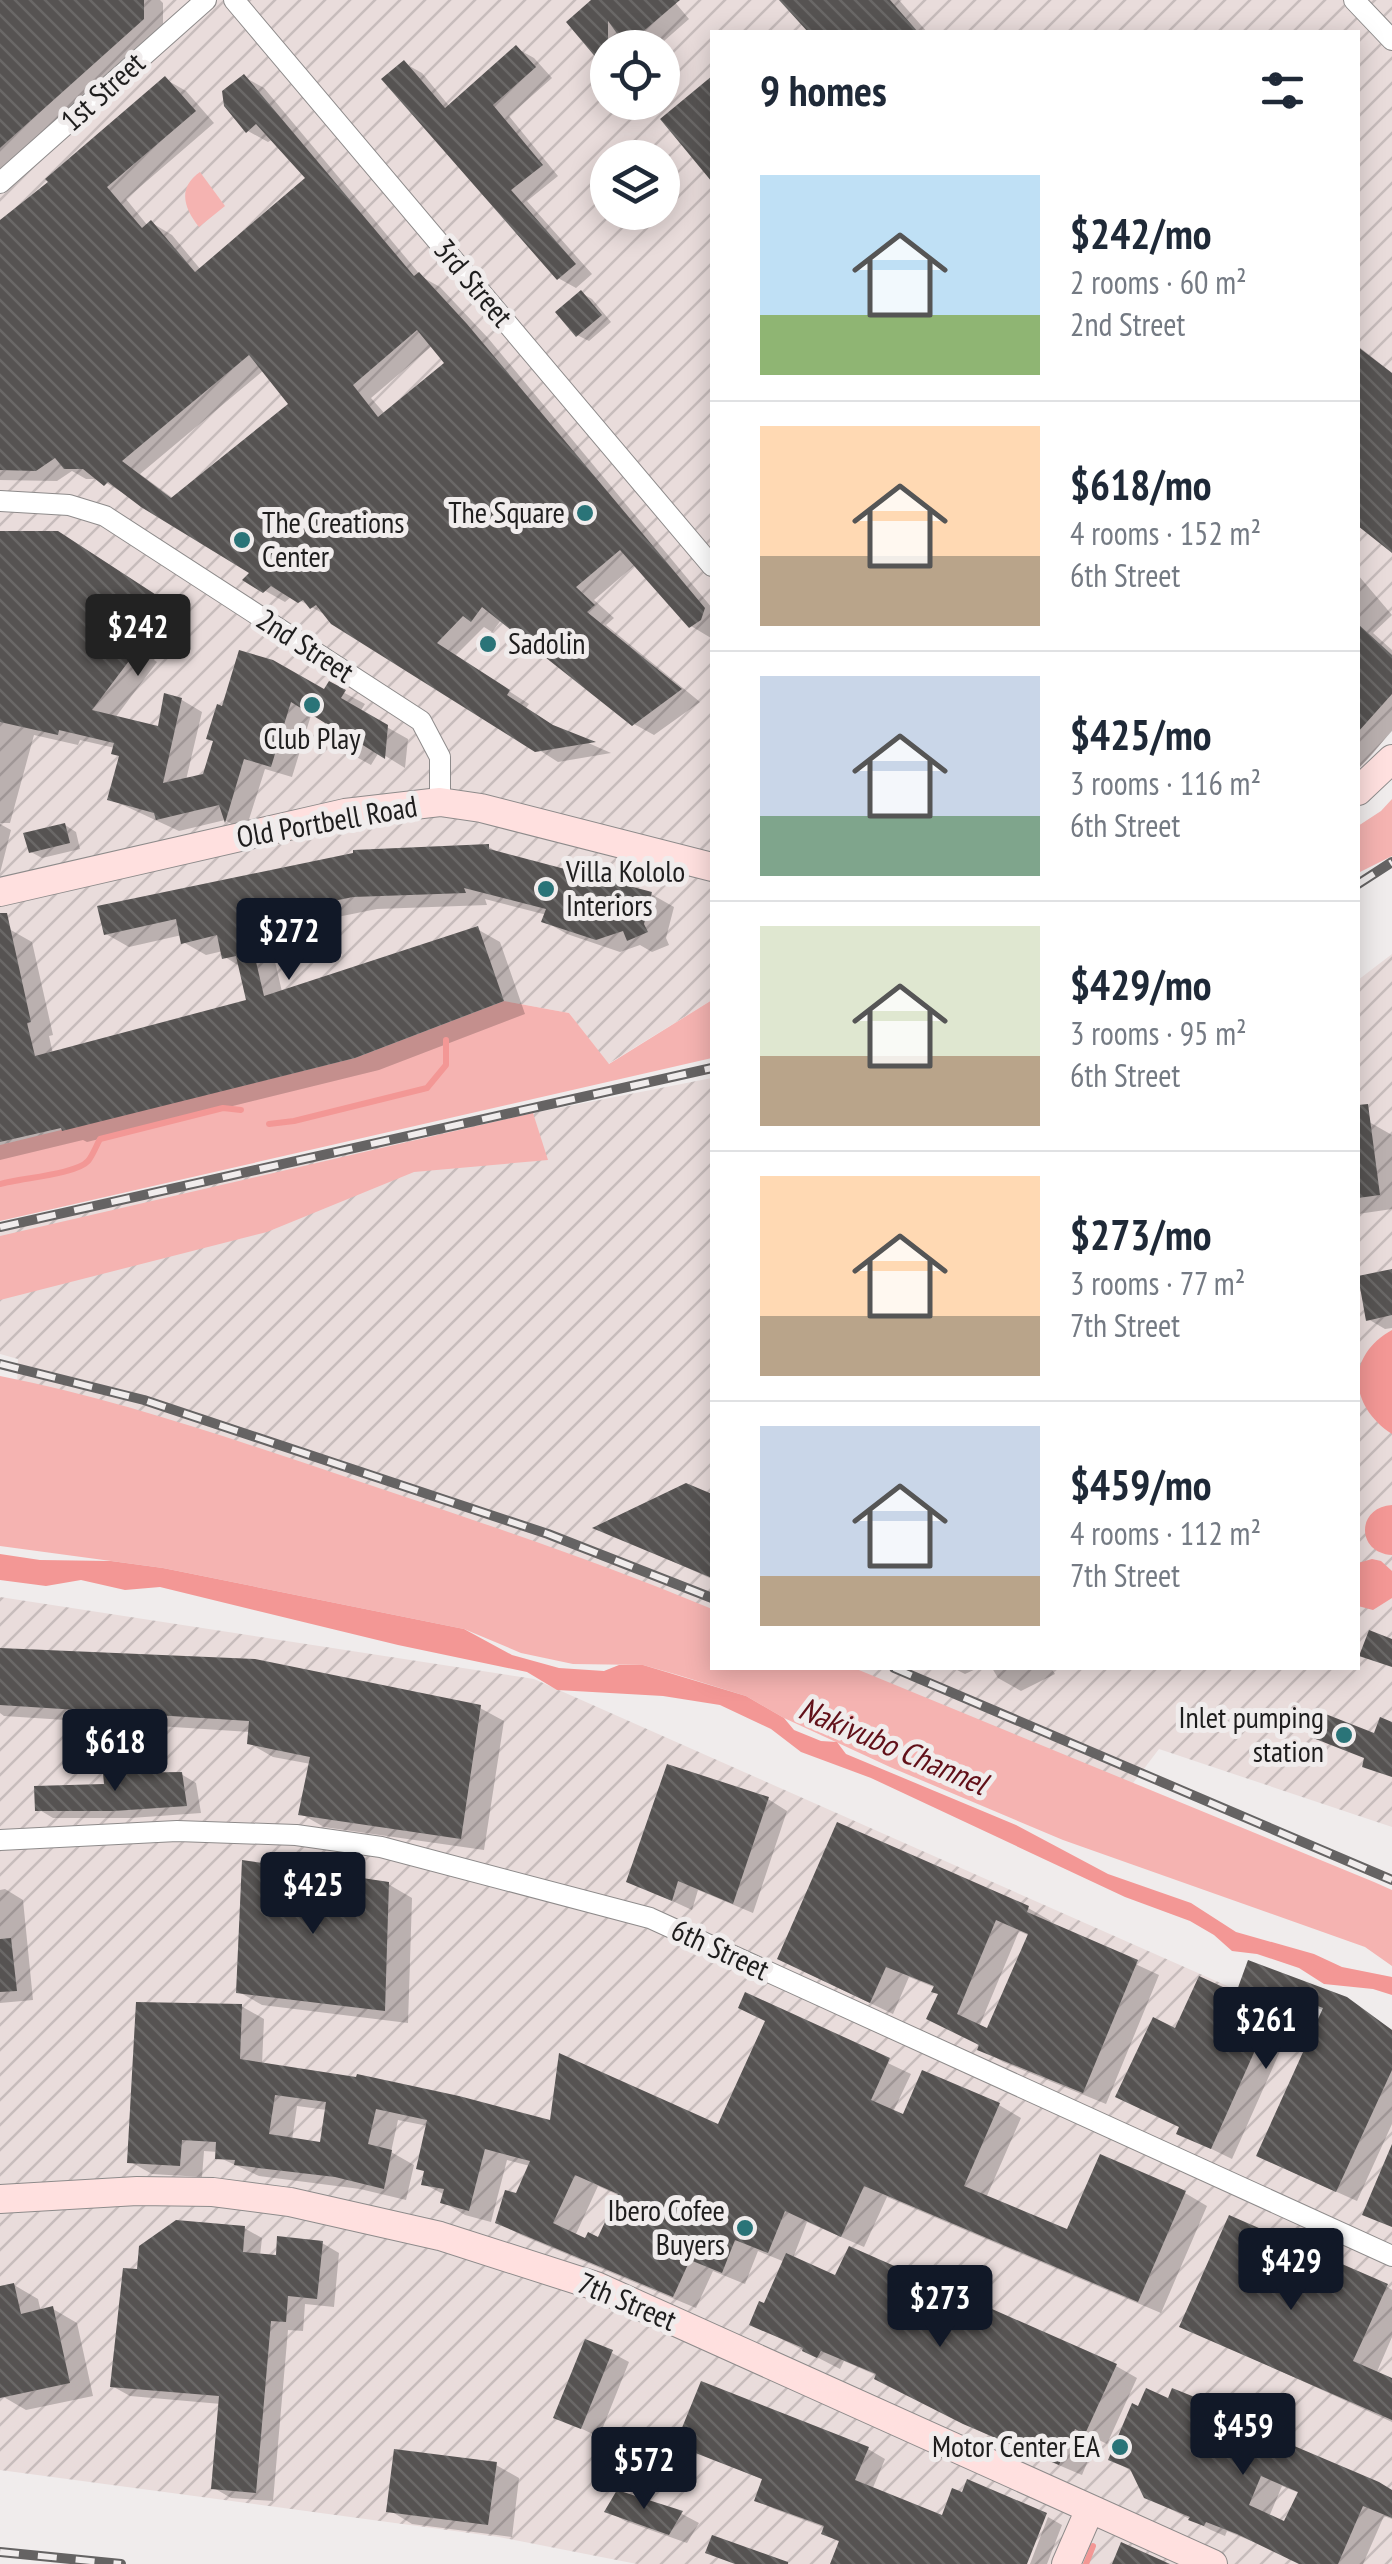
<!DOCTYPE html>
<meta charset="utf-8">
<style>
:root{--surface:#fff;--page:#f6f6f7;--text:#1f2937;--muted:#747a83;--line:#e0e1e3;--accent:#111827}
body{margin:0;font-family:"PT Sans Narrow",sans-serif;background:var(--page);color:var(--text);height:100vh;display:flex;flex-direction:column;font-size:38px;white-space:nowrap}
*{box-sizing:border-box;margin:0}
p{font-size:32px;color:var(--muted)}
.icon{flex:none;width:55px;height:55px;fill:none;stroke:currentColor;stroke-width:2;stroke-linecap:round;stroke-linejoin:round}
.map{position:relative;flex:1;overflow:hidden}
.panel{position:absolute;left:710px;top:30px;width:650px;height:1640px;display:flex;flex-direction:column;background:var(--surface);border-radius:0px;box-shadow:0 5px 25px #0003}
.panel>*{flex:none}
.buttons{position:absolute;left:590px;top:30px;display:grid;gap:20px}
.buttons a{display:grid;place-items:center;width:90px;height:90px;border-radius:50%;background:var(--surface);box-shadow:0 5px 25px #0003;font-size:50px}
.price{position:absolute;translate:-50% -85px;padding:0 22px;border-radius:10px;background:var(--accent);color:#fff;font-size:32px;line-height:65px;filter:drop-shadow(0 2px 5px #0008)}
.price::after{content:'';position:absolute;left:50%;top:60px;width:30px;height:22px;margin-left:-15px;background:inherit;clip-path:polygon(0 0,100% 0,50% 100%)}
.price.on{background:#222;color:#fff}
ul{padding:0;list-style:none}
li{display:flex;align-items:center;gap:30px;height:250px;padding:0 50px}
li+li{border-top:2px solid var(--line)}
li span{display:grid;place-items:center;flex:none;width:280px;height:200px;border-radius:0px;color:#555}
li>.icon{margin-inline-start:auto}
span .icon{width:120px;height:120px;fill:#fffc;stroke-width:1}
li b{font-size:42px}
h2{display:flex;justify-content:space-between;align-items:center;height:120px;padding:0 50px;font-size:42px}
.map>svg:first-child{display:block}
.industrial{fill:url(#industrial-furrows);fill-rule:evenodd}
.green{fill:#f5b3b1}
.water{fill:#f39795}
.shadow{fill:#0003;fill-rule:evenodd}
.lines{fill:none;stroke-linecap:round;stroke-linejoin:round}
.stream{stroke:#f39795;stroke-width:6}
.building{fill:url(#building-back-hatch);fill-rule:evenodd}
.street-casing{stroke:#8e8b8b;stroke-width:22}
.secondary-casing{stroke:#8e8b8b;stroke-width:30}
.street{stroke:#fff;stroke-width:20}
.secondary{stroke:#ffe0df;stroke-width:28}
.rail-casing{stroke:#656363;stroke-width:10}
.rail{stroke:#f0ecec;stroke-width:6;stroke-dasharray:19;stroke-linecap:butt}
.poi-dot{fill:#2a7478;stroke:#f0ecec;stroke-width:4}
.labels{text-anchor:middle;stroke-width:10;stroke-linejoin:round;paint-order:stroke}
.street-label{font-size:30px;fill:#1e1d1d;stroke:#f0ecec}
.poi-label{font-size:30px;fill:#1e1d1d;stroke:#f0ecec;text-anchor:end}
.water-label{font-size:32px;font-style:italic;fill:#611019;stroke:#f0ecec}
</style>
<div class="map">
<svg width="1392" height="2564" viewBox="0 0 1392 2564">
<defs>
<pattern id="industrial-furrows" width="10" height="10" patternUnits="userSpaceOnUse" patternTransform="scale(2.5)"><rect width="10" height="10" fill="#e9dcdb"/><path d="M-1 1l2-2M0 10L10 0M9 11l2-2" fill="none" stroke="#c7bcbc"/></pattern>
<pattern id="building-back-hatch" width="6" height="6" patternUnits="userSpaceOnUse" patternTransform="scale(2.5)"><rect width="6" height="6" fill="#565352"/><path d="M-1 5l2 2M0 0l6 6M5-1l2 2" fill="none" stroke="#6a6867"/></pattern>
</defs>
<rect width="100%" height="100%" fill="#f0ecec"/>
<path class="industrial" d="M0,0h1392v730l-34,42v-740h-646v968l-104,64 -39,-51 -65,-12 -6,-16 -438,138 2,8 -62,14zM608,48h54v54h-54zM608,158h54v54h-54z
M1392,954v873l-233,-78 -64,84 -378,-165h641v-688z
M712,1078v588l-712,-274 17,-4 1,-29 -18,-5v-126l533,-115z
M0,1597l534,82 858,380v505h-755l-138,-27 -499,-67z"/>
<path class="green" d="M200,172l25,34 -26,21c-15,-19 -22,-39 1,-55z
M1392,799v57l-34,17v-47l23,-15z
M712,1000v58l-712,163v-76l355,-87 149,-57 65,12 40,51z
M533,1113l15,47 -134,12 -147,60 -267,68v-64z
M0,1376c118,23 235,64 349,102 122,41 245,82 363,131v59h142l520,214 18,8v76l-27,-19 -302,-107 -173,-73 -106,-49 -38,-22 -68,-21 -35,-10 -70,-1 -52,-11 -57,-24 -301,-61 -163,-22z"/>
<path class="water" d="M1392,1330v104c-43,-28 -47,-78 0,-104z
M1392,1505v50c-36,-2 -36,-48 0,-50z
M0,1554l40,6 71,1 52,7 301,61 48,26 47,13 45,3 15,-6h24l103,31 38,22 10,12 27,11 16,1 9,12 170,71 92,49 83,29 45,29 78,22 28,13 50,10v18l-19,-6 -49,-5 -25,-16 -42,-14 -25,-3 -18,-16 -24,-14 -65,-24 -254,-119 -70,-26 -30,-23 -51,-24 -57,-9 -106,-6 -30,-18 -129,-27 -238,-58 -35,3 -44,-10 -35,6 -46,-6z
M1372,1559l9,2 11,10v27l-19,12 -15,-4v-43z"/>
<path class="shadow" d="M0,0h160l3,3v27l-163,145z
M598,0h75l16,19 -33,29h-48z
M782,0h117l28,32h-115z
M516,48l18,10 18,20 -43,38 49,60 -31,25 65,73 -16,14 -18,-10 -154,-215 18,10 28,34z
M244,77l20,11 158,189 18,10 48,51 224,270 -1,30 -20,-12 -55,-62 -42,36 20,18 -8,7 94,77 -46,33 -20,-11 -132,-105 -10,13 -8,-5 -29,29 74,48 -3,4 33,22 52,23 -53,9 -229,-145 -37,-21 -7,6 -39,-22 8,-8 -154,-93h-14l-14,-8 -15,10 -57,-1v-256l165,-145 21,12 28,32 -88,76 22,27 4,-3 20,12 29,35 108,-92 -36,-39 -5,3 -20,-11zM433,345l15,18 -63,51 -14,-16zM264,370l27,34 -117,95 -34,-25z
M581,293l11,6 19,23 -22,19 -12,-6z
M1358,346l34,27v176l-34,-26z
M0,533l79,14 104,67 -29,46 3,2 -42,56 45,11 6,-32 16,3 20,12 -16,68 19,-4 10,-35 4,-34 106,-15 5,-7 35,19 -5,8 48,27 -3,29 -26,-16 -8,13 -20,-11 -30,-20 7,-12 -16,-10 -20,65 -27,-8 -20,63 -20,-12 -46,11 -69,-32 12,-42 -7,-9 -35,-8 -2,5 -44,-10 -24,88h-10z
M1358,575l34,40 -19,18 19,17v81l-32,36z
M0,824l11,6 -11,43z
M65,825l11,7 4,17 -38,9 -11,-6z
M489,847l15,9 147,38 23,13 -8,31 3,7 -17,7 -12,-7 -20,7 -53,-18 -23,-13 3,-6 -62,-16 2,6 -110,4 -109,22 14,61 195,-63 23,13 25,72 -146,56 -292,72 -4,-2 -83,20v-229l9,-2 23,13 21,93 -4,1 4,18 196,-52 -8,-35 -16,-10 -2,-6 -17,4 -23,-13 -1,-7 -53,12 -23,-13z
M1369,1122l23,13v74l-34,5v-91z
M1392,1271v57l-7,1 -17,-10z
M686,1486l26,10v83l-114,-51z
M0,1651l480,57 24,13 -20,129 -160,-23 -23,-13 10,-50 -38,-7 -24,-14 1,-11 -246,-16 -4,-3z
M953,1668h25l-13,6z
M992,1668h59l4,6 -34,17 -23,-13z
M181,1774l15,9 5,30 -70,5h-78l-15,-9 69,-22z
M768,1799l19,12 -34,102 -55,-23 -6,20 -63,-29z
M388,1884l24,14 -4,125 -146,-18 -23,-13z
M5,1889l18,11 10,100 -33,3v-113z
M1028,1908l23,13 -2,3 110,51 -53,129 -103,-42 -23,-14 -44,-60 -27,-11 -16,37 -90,-43zM1019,1931l11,5 -42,96 -9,-5z
M1250,1963l96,36 46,31v94l-35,77 -78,-35 46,-155 -23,-9 -70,157 -53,-26 -2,-102 61,-35z
M746,1996l165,78 -18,38 11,6 95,-13 22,13 -35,80 82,35 117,-40 22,13 -46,107 -274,-116 -23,50 -57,-25 -14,36 44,20 279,88 21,12 -30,66 -10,-5 -15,36 -94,-40 -89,-44 -21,-15 -34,-15 -4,8 -88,-45 13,-18 20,-44 -27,-11 -13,33 -32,-13 -17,37 -175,-73 -23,-13 19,-26 13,-30 -23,-6 -16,62 -26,-7 -22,-13 2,-7 -21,-11 4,-58 -30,-6 -7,32 23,13 -8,35 -46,-11 -101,-13 -41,-19v-5l-14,-1 -2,26 -50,-3 -23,-13 112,-155 23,13 -2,46 290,58 167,4 48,-105zM297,2106l30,4 -5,35 -30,-5zM598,2186l22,10 -20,44 -14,1 -11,-5z
M244,2228l18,10 -2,18 18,2 44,-15 17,10 -5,54 -29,-3 -2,27 -15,-1 -15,171 -42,-3 -17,-10 7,-84 -91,-8 -18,-10 28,-114z
M14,2285l24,14 3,13 12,-3 24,14 16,73 -67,14 -24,-14 -2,-108z
M1386,2286l6,4v47l-16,37 16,7v41l-210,-96z
M612,2353l17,9 -30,75 -42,-20z
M1169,2401l87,23 20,12 -2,4 118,53v26l-8,-3 -21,48h-62l3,-69 -22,-9 -13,31 4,33 -46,-19 -2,5 -14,-6 -66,-34 -12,-24 -22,-13 28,-49z
M678,2444l190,5 17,10 -13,31 152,74h-191l8,-21 -17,-10 2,-5 -52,-19 -17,-9 7,-20z
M496,2465l23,13 -7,59 -100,-13 -23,-14z
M618,2493l64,21 17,9 -12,20 -62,-22 -17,-10z
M1048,2517l14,8 -15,39h-17z"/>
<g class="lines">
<path class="stream" d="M269,1124l25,-3 133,-33 19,-23v-25
M0,1184c21,-6 77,-10 88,-23 5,-6 8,-15 12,-22l123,-31 18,2
M1086,2564l7,-18"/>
</g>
<path class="building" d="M0,0h144v19l-144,129z
M591,0h89l-54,46 -18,-25v51l-42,-50z
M779,0h111l28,32h-110z
M516,45l20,22 -43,38 50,60 -32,25 65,74 -19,16 -176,-201 23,-19 41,48z
M244,74l170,202 5,-4 48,52 238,284 -4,12 -12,8 -69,-78 -44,37 19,18 -8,7 95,77 -50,37 -150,-119 -11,15 -8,-6 -26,27 73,47 -3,5 46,30 43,17 -61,10 -204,-128 -15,-19 -6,4 -7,-9 -5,3 -27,-17 -8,7 -21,-13 7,-7 -108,-66 -33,-25 -4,4 -21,-17h-19l-9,-11 -19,13 -36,-1v-250l48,-38 -3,-3 120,-103 31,35 -89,76 35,41 9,-8 44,52 110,-94 -49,-54 -10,9 -22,-27 -2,-15zM417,330l27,33 -66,54 -25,-32zM249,355l39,49 -117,94 -49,-37z
M712,76v106l-52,-63z
M581,290l21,25 -26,22 -21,-25z
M1358,347l34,26v180l-34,-27z
M0,531h58l106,69 -30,46 4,3 -46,61 66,16 6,-33 18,5 -19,85 40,-9 10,-33 -7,-2 11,-35 5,2 17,-56 34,10 51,29 5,-8 17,9 -5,8 47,27 -3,34 -27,-17 -9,14 -31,-21 7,-12 -34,-21 -20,65 -27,-8 -19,64 -6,-18 -63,15 -2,-7 -47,-13 12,-44 -8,-2 3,-11 -55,-13 -1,5 -58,-13z
M1358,624l34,31v39l-34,38z
M65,823l5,20 -41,10 -6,-20z
M489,844v5l163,43 -8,32 4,8 -21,9 -4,-10 -27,9 -55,-18 5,-13 -82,-21 2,5 -113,4 -107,22 18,77 214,-70 26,75 -149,57 -293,73 -1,-3 -61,14v-229h7l24,109 -4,1 8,33 211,-56 -10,-44 -14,3 -5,-24 -36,9 -5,-25 -72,16 -7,-29 256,-53v-3z
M1368,1104l12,91 -22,3v-93z
M1392,1269v46l-26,6 -8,-45z
M686,1483l26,11v84l-120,-50z
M1369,1630l23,9v28l-33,-11z
M0,1648l255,11 226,46 -20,134 -163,-24 12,-58 -63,-13 2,-23 -249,-16z
M1323,1713l51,20 6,-16 12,5v55l-30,-10 2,-9 -51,-20z
M667,1764l102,33 -36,107 -55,-23 -6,20 -46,-19z
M182,1772l5,34 -73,5h-79l-1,-25 70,-2 -1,-11z
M837,1822l192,84 -2,6 111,48 -55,133 -106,-43 2,-5 -53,-26 12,-25 -7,-2 3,-6 -48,-19 -16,36 -93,-44zM996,1920l32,14 -41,94 -30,-14z
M242,1860l147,22 -4,129 -149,-18z
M11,1938l6,53 -17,1v-53z
M1248,1960l99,37 45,33v40l-56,122 -80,-36 67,-148 -42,-16 -70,157 -35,-15 3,-7 -64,-30 38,-80 22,11 24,-52 37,17z
M745,1992l145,66 -19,42 32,14 19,-44 78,33 -36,83 103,43 33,-75 86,37 -48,111 -274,-116 -23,51 -56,-26 -17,42 -33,-13 -13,33 -32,-13 -17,37 -178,-74 10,-33 11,3 14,-32 -45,-12 -16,62 -29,-8 4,-14 -23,-4 3,-14 -8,-2 11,-49 -51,-11 -8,35 24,6 -8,39 -49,-12 -101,-12 1,-5 -20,-1 1,-17 -34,-2 -2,26 -53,-3 9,-161 106,2 -2,55 116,18 1,-3 102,22 91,24 9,-67 159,71 47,-103 -27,-13zM275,2095l51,7 -6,40 -51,-8zM575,2175l43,19 -20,43 -10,-5 -3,6 -32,-15z
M1392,2144v83l-30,-12z
M1229,2215l159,69 -35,77 39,17v42l-213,-93z
M176,2220l69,6 -2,26 33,3 1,-19 46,5 -6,58 -29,-3 -2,26 -15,-1 -15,172 -45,-4 8,-93 -109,-9 13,-119 14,1 2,-23z
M849,2246l268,118 -32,70 -10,-5 -16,36 -96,-41 -89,-45 2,-5 -55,-23 -4,7 -15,-7 1,-3 -54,-23 10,-24 5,2 22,-50 49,22z
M14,2283l7,31 32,-8 17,77 -70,15v-112z
M585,2339l28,11 -32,79 -28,-11z
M701,2381l168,66 -14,33 87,35 10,-27 10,4 5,-13 80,34 -20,51h-197l9,-23 -18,-7 3,-8 -70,-25 8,-22 -87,-34z
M1146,2388l22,10 4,-10 85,34 -3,7 125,53 13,8v28l-29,-12 -25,58h-39l-62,-30 -31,-12 -2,4 -16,-6 2,-3 -46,-19 -14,-29 -22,-9 24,-57 6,3zM1261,2476l37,16 -14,29 -35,-16z
M394,2449l103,13 -9,63 -102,-13z
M617,2490l66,21 -14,24 -65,-23z
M712,2535l76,27v2h-53l-30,-11z
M1121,2542l49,22h-58z"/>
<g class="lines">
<defs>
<path id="street" d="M234,0l478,566
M1354,0l38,40
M0,183l206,-183
M0,501l69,4 36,11 316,205 19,36v45
M0,1840l177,-9 119,4 85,12 269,71 742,338"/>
<path id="secondary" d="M1358,791l34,-32
M0,892l345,-79 95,-11 41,6 231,59
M0,2199l137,-8 76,1 77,10 150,34 156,50 617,278
M1066,2564l24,-55"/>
</defs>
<use href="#street" class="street-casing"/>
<use href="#secondary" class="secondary-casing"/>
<use href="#street" class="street"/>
<use href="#secondary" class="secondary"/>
<defs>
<path id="rail" d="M1358,884l34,-22
M0,1227l712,-159
M0,1364l144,36 404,134 164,64
M894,1668l498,212
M0,2552l121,12"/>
</defs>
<use href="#rail" class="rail-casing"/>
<use href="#rail" class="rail"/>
</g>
<g class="poi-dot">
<circle cx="585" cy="513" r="10"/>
<circle cx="242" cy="540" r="10"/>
<circle cx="488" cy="644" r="10"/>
<circle cx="312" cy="705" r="10"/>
<circle cx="546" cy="889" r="10"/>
<circle cx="1344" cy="1735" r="10"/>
<circle cx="745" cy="2228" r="10"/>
<circle cx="1120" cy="2447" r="10"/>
</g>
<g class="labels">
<g class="street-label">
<text transform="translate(103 92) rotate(-42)" y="10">1st Street</text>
<text transform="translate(473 283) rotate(50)" y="10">3rd Street</text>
<text transform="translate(305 646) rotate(33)" y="10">2nd Street</text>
<text transform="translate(327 822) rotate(-10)" y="10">Old Portbell Road</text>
<text transform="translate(720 1950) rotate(25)" y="10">6th Street</text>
<text transform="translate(627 2302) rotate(23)" y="10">7th Street</text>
</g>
<g class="poi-label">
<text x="565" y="523">The Square</text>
<text x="262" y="533" text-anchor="start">The Creations<tspan x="262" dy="34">Center</tspan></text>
<text x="508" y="654" text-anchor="start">Sadolin</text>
<text x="312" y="749" text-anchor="middle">Club Play</text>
<text x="566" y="882" text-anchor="start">Villa Kololo<tspan x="566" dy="34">Interiors</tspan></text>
<text x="1324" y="1728">Inlet pumping<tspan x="1324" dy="34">station</tspan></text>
<text x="725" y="2221">Ibero Cofee<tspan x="725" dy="34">Buyers</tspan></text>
<text x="1100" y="2457">Motor Center EA</text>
</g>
<g class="water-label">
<text transform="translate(893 1746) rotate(23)" y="11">Nakivubo Channel</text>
</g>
</g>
</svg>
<div class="buttons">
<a><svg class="icon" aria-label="locate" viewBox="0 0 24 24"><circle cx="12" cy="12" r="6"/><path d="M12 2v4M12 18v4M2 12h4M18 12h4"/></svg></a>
<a><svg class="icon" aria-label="layers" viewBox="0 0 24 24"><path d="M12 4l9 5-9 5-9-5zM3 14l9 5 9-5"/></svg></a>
</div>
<b class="price on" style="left:138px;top:679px">$242</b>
<b class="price" style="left:289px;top:983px">$272</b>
<b class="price" style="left:115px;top:1794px">$618</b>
<b class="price" style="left:313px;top:1937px">$425</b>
<b class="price" style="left:1266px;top:2072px">$261</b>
<b class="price" style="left:1291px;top:2313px">$429</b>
<b class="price" style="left:940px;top:2350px">$273</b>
<b class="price" style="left:1243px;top:2478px">$459</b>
<b class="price" style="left:644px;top:2512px">$572</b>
<section class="panel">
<h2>9 homes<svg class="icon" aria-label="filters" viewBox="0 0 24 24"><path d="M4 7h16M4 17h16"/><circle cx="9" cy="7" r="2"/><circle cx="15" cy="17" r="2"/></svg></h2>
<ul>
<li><span style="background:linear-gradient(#bfe0f5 70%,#8fb573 0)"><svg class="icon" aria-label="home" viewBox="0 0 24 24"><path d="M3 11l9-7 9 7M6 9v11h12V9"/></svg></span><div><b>$242/mo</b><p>2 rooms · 60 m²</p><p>2nd Street</p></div></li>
<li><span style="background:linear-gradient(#ffd9b3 65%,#b9a48a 0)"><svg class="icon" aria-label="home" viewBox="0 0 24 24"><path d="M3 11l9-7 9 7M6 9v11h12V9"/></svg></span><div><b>$618/mo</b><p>4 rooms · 152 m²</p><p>6th Street</p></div></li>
<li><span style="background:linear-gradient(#c9d6e8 70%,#7fa58c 0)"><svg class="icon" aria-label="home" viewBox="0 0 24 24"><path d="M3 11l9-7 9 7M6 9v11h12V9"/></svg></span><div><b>$425/mo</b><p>3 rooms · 116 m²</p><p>6th Street</p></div></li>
<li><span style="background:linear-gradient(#dfe7d0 65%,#b9a48a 0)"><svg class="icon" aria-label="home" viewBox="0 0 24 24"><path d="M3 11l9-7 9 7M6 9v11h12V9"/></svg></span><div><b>$429/mo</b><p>3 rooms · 95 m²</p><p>6th Street</p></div></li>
<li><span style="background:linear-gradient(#ffd9b3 70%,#b9a48a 0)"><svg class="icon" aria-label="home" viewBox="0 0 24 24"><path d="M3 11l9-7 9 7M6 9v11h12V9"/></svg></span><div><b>$273/mo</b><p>3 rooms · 77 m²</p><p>7th Street</p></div></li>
<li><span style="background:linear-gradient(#c9d6e8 75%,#b9a48a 0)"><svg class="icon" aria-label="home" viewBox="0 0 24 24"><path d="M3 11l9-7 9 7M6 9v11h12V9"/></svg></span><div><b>$459/mo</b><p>4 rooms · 112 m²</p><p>7th Street</p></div></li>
</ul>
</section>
</div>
